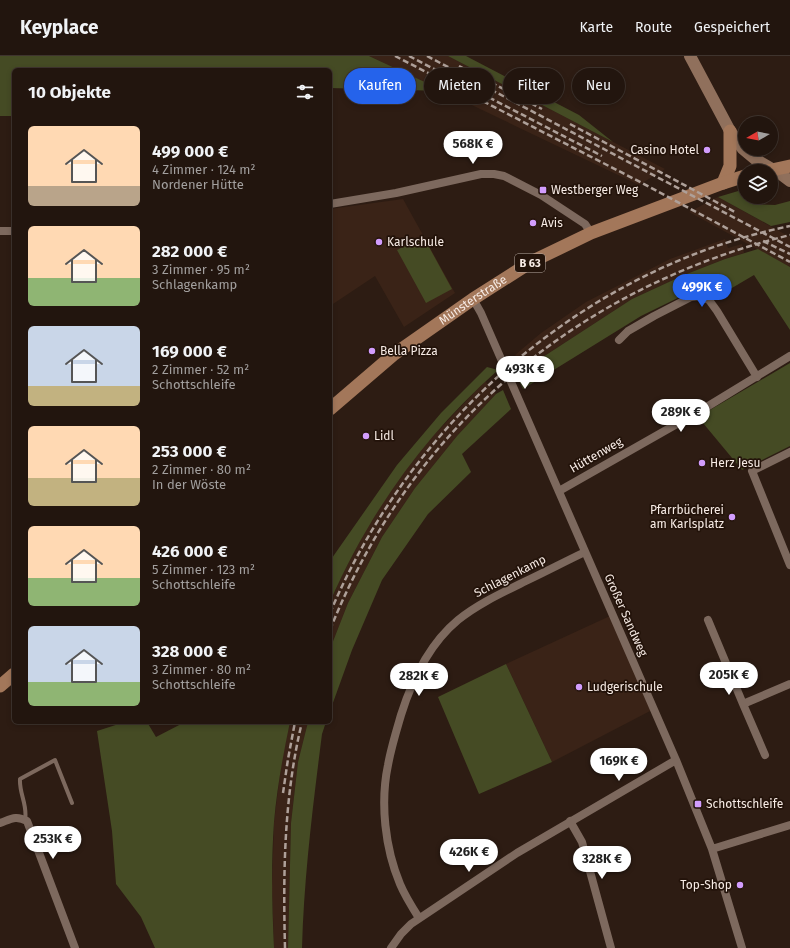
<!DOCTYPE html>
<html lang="de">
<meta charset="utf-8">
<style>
:root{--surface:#22150e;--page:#2e221c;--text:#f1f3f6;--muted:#a29f9e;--line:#3f342e;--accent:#2563eb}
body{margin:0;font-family:"Fira Sans",sans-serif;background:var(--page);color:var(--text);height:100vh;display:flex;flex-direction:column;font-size:15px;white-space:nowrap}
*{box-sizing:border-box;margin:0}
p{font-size:13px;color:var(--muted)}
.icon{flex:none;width:22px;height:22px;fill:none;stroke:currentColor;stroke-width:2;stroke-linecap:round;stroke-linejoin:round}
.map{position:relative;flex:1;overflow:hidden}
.panel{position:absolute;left:12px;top:12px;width:320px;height:656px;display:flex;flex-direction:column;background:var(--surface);border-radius:6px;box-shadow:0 2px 6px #0003,0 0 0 1px var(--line)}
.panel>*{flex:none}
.banner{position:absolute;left:344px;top:12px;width:380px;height:36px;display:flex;gap:8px}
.needle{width:26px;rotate:261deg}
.controls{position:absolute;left:738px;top:60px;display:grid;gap:8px}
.controls a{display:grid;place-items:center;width:40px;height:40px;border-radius:50%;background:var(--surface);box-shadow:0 2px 6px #0003,0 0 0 1px var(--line);font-size:20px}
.price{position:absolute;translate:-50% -34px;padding:0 9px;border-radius:14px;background:#fff;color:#222;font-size:13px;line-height:26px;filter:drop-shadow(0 1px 2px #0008)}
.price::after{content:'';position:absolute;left:50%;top:24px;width:12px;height:9px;margin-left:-6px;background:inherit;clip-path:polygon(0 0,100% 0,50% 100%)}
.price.active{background:var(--accent);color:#fff}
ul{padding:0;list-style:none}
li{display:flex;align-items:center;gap:12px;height:100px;padding:0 16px}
li span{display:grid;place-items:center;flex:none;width:112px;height:80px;border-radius:6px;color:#555}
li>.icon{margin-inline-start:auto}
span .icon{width:48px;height:48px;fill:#fffc;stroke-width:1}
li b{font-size:17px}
h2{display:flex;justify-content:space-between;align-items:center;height:48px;padding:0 16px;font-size:17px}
.pill{padding:0 14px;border-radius:18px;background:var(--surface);box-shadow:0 2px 6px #0003,0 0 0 1px var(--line);font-size:14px;line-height:36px}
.pill.active{background:var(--accent);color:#fff}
header{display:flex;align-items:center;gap:24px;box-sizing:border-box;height:56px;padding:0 20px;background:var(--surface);border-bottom:1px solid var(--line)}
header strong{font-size:19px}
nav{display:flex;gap:22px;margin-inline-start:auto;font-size:14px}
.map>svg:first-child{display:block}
.built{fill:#3a2317}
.green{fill:#454b24}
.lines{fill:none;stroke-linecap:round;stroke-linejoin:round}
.service{stroke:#7d695e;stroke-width:4}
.minor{stroke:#7d695e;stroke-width:8}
.secondary{stroke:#90705c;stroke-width:12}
.primary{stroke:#a3775a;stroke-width:13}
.rail{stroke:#aea099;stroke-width:2.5;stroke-dasharray:6 3;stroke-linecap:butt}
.poi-dot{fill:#d29dfd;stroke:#23130a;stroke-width:1.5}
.labels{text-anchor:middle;stroke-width:3.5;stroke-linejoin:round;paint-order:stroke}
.shield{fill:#23130a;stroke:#b7aaa3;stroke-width:1}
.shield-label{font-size:11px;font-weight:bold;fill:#f7ebe5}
.poi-label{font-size:12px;fill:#f7ebe5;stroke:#23130a;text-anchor:start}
.street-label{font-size:12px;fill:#f7ebe5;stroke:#23130a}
</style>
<header>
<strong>Keyplace</strong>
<nav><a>Karte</a><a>Route</a><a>Gespeichert</a></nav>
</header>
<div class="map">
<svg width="790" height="892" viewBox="0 0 790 892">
<rect width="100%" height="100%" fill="#2d1c13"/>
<path class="built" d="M369,0h79l217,113 -26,16z
M718,141l72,40v30l-101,-55z
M403,143l52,94 -51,34 -29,-51 -45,30v-97z
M725,183l3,9 14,-4 2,9 -19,6 -41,16 -52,24 -106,69 -11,-13 26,-22 45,-31 84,-43z
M485,325l11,13 -39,42 -42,52 -33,49 -34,66 -18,46v-47l12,-27 27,-51 30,-46 32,-40z
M610,560l42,94 -100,52 -46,-98z
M290,666h18l-10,40 -7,61 -3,125h-14l-2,-61 2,-65 8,-64z"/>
<path class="green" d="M0,0h369l75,35 -114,-3v-18h-316v46h-14z
M448,0h18l113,59 34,27z
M745,133v8h8l1,7 21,1 15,-4v21l-19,4 -53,-29z
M423,180l29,53 -26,14 -29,-53z
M758,193l32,18v63l-36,-55 -39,23 -12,-7 -13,1 -49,24 -118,73 -6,-12 9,-9 106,-69 52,-24 41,-16z
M790,307v83l-48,24 -44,-53z
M487,311l11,3c-74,66 -128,141 -168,232v-40l2,-4 65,-93 44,-52z
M503,334l8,19 -49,45 9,18 -43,42 -46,66 -30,70 -22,61v-62l18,-46 34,-66 33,-49 42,-52 39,-42z
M506,608l46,98 -73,32 -41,-97z
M125,666h22l9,15 29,-15h105c-7,33 -13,66 -16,100 -3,42 -2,84 0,126h-119l-14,-31 -25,-33 -4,-53 -15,-100z
M308,666h18l-4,12c-9,71 -18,142 -20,214h-14l3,-125 7,-61z"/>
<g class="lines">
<path class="service" d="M25,764c3,-15 -6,-26 -5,-41l35,-19 17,43"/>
<path class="minor" d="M330,148l66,-11 85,-19h13l10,2 37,19 44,29 6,9
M0,175h14
M473,243l8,14 195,447 36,89 30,99
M619,284l9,-9 26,-15 37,-19 9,-1 9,4 8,11 40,66
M790,396l-38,19 38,94
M559,435l146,-83 85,-52
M708,564l35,84 47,-20
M743,648l22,51
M570,765l12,21 29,106
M0,767c11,-4 16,-8 27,-2l48,127
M712,793l78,-24
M419,862c-7,-11 -14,-22 -19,-34 -15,-36 -20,-81 -12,-119 3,-17 8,-33 13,-50 11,-35 28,-71 57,-95 21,-17 46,-28 70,-40 19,-9 38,-19 57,-28
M391,892l10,-14 10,-10 106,-71 159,-93"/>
<path class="secondary" d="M690,0l40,75 13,18 12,10 27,16 8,6"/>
<g class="primary">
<path d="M767,115l23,-5"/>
<path d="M723,127l7,-17v-35"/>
<path id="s1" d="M330,353l63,-54 80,-56 58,-37 60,-29 132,-50 22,-7"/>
<path d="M0,630l14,-12"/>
</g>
<path class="rail" d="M395,0l247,127 148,79
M409,0l193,100
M427,0l363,191
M459,10l83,43
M570,68l165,88
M763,185l27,13
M330,557c81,-192 254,-345 460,-387
M330,574c81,-204 249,-343 460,-395
M283,737l5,-34 7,-37
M285,892c-2,-76 -1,-152 17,-226"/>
</g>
<g class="poi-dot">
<circle cx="707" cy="94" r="4"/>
<rect x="539" y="130" width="8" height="8" rx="2"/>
<circle cx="533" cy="167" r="4"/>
<circle cx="379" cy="186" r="4"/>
<circle cx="372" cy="295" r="4"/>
<circle cx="366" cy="380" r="4"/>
<circle cx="702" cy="407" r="4"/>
<circle cx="732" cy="461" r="4"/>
<circle cx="579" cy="631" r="4"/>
<rect x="694" y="744" width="8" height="8" rx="2"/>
<circle cx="740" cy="829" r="4"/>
</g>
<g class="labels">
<rect class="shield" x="515" y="198" width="30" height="18" rx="3"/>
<g class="shield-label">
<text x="530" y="211">B 63</text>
</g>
<g class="poi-label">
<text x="699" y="98" text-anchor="end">Casino Hotel</text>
<text x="551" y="138">Westberger Weg</text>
<text x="541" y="171">Avis</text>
<text x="387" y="190">Karlschule</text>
<text x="380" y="299">Bella Pizza</text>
<text x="374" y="384">Lidl</text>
<text x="710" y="411">Herz Jesu</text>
<text x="724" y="458" text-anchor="end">Pfarrbücherei<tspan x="724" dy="14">am Karlsplatz</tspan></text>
<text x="587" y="635">Ludgerischule</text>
<text x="706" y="752">Schottschleife</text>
<text x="732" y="833" text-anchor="end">Top-Shop</text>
</g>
<g class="street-label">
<text dy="4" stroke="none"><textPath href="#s1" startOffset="180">Münsterstraße</textPath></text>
<text transform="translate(596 399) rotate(-30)" y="4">Hüttenweg</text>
<text transform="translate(510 520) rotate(-27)" y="4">Schlagenkamp</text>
<text transform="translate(626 559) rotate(66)" y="4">Großer Sandweg</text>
</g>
</g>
</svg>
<div class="controls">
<a><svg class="needle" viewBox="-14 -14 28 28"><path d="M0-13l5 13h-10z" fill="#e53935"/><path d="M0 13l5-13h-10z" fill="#a29f9e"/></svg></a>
<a><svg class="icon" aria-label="layers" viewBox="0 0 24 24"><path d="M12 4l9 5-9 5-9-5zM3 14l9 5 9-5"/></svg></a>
</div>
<b class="price" style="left:473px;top:109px">568K €</b>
<b class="price active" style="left:702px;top:252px">499K €</b>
<b class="price" style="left:525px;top:334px">493K €</b>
<b class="price" style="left:681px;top:377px">289K €</b>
<b class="price" style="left:729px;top:640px">205K €</b>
<b class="price" style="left:419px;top:641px">282K €</b>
<b class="price" style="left:619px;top:726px">169K €</b>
<b class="price" style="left:53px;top:804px">253K €</b>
<b class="price" style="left:469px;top:817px">426K €</b>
<b class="price" style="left:602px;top:824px">328K €</b>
<div class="banner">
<a class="pill active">Kaufen</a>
<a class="pill">Mieten</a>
<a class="pill">Filter</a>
<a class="pill">Neu</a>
</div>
<section class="panel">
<h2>10 Objekte<svg class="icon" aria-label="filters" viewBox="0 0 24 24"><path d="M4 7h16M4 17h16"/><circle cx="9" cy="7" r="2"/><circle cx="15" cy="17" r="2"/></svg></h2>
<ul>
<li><span style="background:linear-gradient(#ffd9b3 75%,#b9a48a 0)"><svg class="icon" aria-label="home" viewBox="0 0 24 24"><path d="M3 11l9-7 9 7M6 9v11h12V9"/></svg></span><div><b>499 000 €</b><p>4 Zimmer · 124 m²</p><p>Nordener Hütte</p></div></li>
<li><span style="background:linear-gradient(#ffd9b3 65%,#8fb573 0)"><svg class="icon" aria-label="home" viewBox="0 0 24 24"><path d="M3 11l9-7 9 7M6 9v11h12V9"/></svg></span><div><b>282 000 €</b><p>3 Zimmer · 95 m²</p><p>Schlagenkamp</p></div></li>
<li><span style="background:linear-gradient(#c9d6e8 75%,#c2b280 0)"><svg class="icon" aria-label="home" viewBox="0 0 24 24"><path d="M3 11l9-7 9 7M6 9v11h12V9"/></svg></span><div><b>169 000 €</b><p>2 Zimmer · 52 m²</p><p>Schottschleife</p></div></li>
<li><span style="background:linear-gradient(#ffd9b3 65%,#c2b280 0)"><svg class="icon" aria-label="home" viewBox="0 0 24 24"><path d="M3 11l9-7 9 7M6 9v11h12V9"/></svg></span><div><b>253 000 €</b><p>2 Zimmer · 80 m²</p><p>In der Wöste</p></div></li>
<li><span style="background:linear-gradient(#ffd9b3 65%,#8fb573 0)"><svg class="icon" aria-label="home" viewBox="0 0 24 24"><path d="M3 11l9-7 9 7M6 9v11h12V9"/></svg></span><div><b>426 000 €</b><p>5 Zimmer · 123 m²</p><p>Schottschleife</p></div></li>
<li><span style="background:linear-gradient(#c9d6e8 70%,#8fb573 0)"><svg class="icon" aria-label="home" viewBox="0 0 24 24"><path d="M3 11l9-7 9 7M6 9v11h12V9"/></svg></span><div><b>328 000 €</b><p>3 Zimmer · 80 m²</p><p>Schottschleife</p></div></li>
</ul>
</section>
</div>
